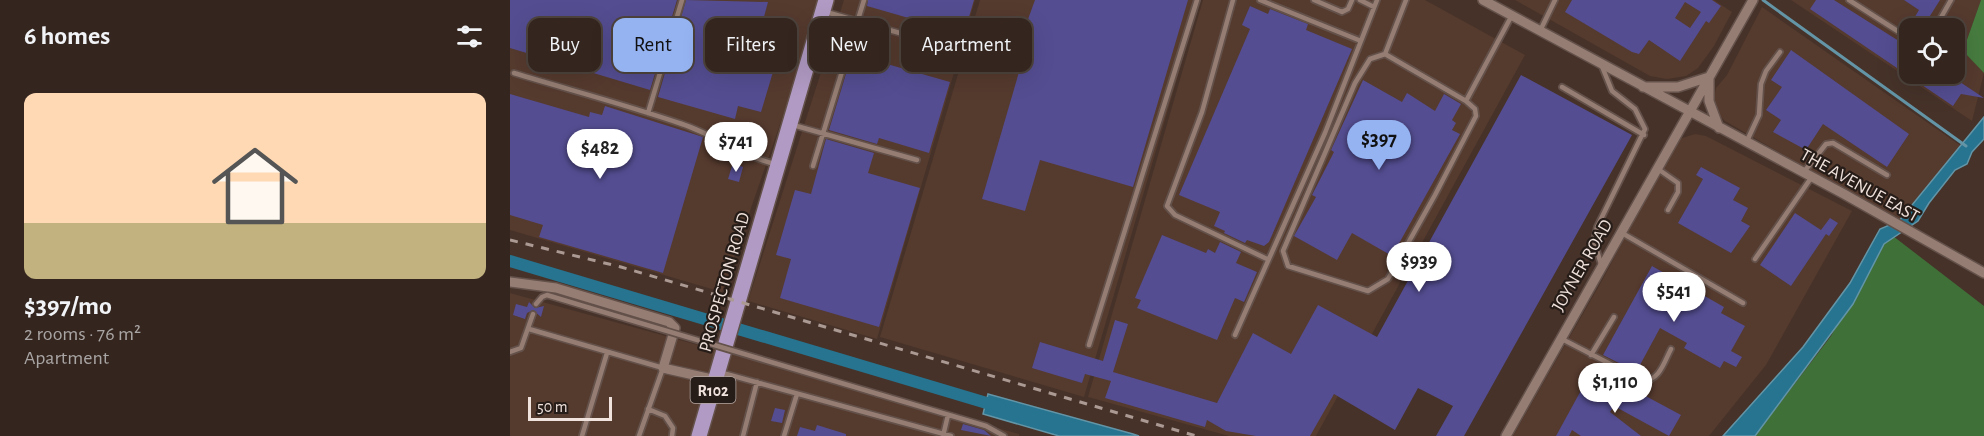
<!DOCTYPE html>
<meta charset="utf-8">
<style>
:root{--surface:#34261f;--page:#3c2e28;--text:#f1f3f6;--muted:#a9a5a4;--line:#4e433d;--accent:#95b2f1}
body{margin:0;font-family:"Alegreya Sans",sans-serif;background:var(--page);color:var(--text);height:100vh;display:flex;flex-direction:column;font-size:22px;white-space:nowrap}
*{box-sizing:border-box;margin:0}
p{font-size:20px;color:var(--muted)}
.icon{flex:none;width:33px;height:33px;fill:none;stroke:currentColor;stroke-width:2;stroke-linecap:round;stroke-linejoin:round}
.map{position:relative;flex:1;overflow:hidden}
.details{display:flex;flex-direction:column;background:var(--surface);width:510px}
.details>*{flex:none}
.hud{position:absolute;left:18px;top:18px;width:570px;height:54px;display:flex;gap:12px}
.fabs{position:absolute;left:1389px;top:18px;display:grid;gap:12px}
.fabs a{display:grid;place-items:center;width:66px;height:66px;border-radius:12px;background:var(--surface);box-shadow:0 6px 24px #0002,0 0 0 2px var(--line);font-size:30px}
.scale{position:absolute;left:18px;bottom:15px;width:84px;box-sizing:border-box;padding-left:6px;border:3px solid #f0e2dc;border-top:0;font-size:16px;line-height:21px;white-space:nowrap;color:#f0e2dc;-webkit-text-stroke:4px #261c18;paint-order:stroke}
.price{position:absolute;translate:-50% -51px;padding:0 14px;border-radius:21px;background:#fff;color:#222;font-size:20px;line-height:39px;filter:drop-shadow(0 2px 3px #0008)}
.price::after{content:'';position:absolute;left:50%;top:36px;width:18px;height:14px;margin-left:-9px;background:inherit;clip-path:polygon(0 0,100% 0,50% 100%)}
.price.current{background:var(--accent);color:#111}
ul{padding:0;list-style:none}
li{display:grid;align-content:center;gap:12px;height:318px;padding:0 24px}
li span{display:grid;place-items:center;height:186px;border-radius:12px;color:#555}
li>.icon{margin-inline-start:auto}
span .icon{width:108px;height:108px;fill:#fffc;stroke-width:1}
li b{font-size:26px}
h2{display:flex;justify-content:space-between;align-items:center;height:72px;padding:0 24px;font-size:26px}
.pill{padding:0 21px;border-radius:12px;background:var(--surface);box-shadow:0 6px 24px #0002,0 0 0 2px var(--line);font-size:21px;line-height:54px}
.pill.current{background:var(--accent);color:#111}
main{display:flex;flex:1;min-height:0}
.map>svg:first-child{display:block}
.built{fill:#553a2e;fill-rule:evenodd}
.green{fill:#3f7038}
.forest{fill:#477c3f}
.water{fill:#267490;stroke:#6395a7;stroke-width:1.5}
.lines{fill:none;stroke-linecap:round;stroke-linejoin:round}
.stream{stroke:#6395a7;stroke-width:3}
.canal{stroke:#267490;stroke-width:12}
.building{fill:#544d91;fill-rule:evenodd}
.service-casing{stroke:#63514a;stroke-width:8}
.minor-casing{stroke:#63514a;stroke-width:12}
.primary-casing{stroke:#63514a;stroke-width:18}
.service{stroke:#957d73;stroke-width:4.5}
.minor{stroke:#957d73;stroke-width:9}
.primary{stroke:#b19ac3;stroke-width:15}
.rail{stroke:#ab9a93;stroke-width:3;stroke-dasharray:8 8;stroke-linecap:butt}
.service-bridge-casing{stroke:#63514a;stroke-width:8;stroke-linecap:butt}
.service-bridge{stroke:#957d73;stroke-width:4.5}
.labels{text-anchor:middle;stroke-width:4.5;stroke-linejoin:round;paint-order:stroke}
.shield{fill:#261c18;stroke:#b3a7a1;stroke-width:1.5}
.shield-label{font-size:16px;font-weight:bold;fill:#f0e2dc}
.street-label{font-size:18px;fill:#f0e2dc;stroke:#261c18}
</style>
<main>
<section class="details">
<h2>6 homes<svg class="icon" aria-label="filters" viewBox="0 0 24 24"><path d="M4 7h16M4 17h16"/><circle cx="9" cy="7" r="2"/><circle cx="15" cy="17" r="2"/></svg></h2>
<ul>
<li><span style="background:linear-gradient(#ffd9b3 70%,#c2b280 0)"><svg class="icon" aria-label="home" viewBox="0 0 24 24"><path d="M3 11l9-7 9 7M6 9v11h12V9"/></svg></span><div><b>$397/mo</b><p>2 rooms · 76 m²</p><p>Apartment</p></div></li>
</ul>
</section>
<div class="map">
<svg width="1474" height="436" viewBox="0 0 1474 436">
<rect width="100%" height="100%" fill="#463229"/>
<path class="built" d="M0,0h313l-101,292 -212,-62z
M334,0h131l-98,339 -129,-38z
M470,0h220l-116,397 -204,-60z
M693,0h222l100,55 -209,381h-87l-141,-39z
M1005,0h199l18,12 -18,34 -16,22 -12,8 -19,3 -17,-3z
M1281,0h190l-18,51 21,22 -12,48zM1400,28h44v46h-44z
M1252,7l199,139 -63,75 -173,-100 -10,-10 -2,-7 3,-16 11,-13z
M1185,134l11,2 146,75 -86,154 -57,71h-196l91,-159 69,-131 6,-7z
M0,293l509,141v2h-509z"/>
<path class="green" d="M1383,236l91,70v130h-229l76,-100 53,-93z"/>
<path class="forest" d="M1471,0h3v73l-21,-22z"/>
<path class="water" d="M1474,117v22l-12,13 -5,12 -12,6 -26,33 -11,18 -34,23 -31,60 -98,132h-32l80,-89 47,-64 30,-54 19,-8z
M478,394l145,40 6,2h-80l-76,-22z"/>
<g class="lines">
<path class="stream" d="M1253,0l203,146"/>
<path class="canal" d="M0,261l490,146"/>
</g>
<path class="building" d="M0,0h167l-27,90 -140,-42z
M176,0l82,2 -7,26 23,7 -23,77 -23,-6 -3,13 -77,-22z
M358,0h106l-10,34 -97,-28z
M525,0h153l-55,187 -93,-27 -15,51 -43,-12 51,-175 -6,-2z
M1062,0h140l9,6 -12,17 -3,-2 -26,40 -31,-21 -10,14 -7,-2 -67,-40zM1175,2l16,10 -11,16 -15,-10z
M1306,0h18l76,48v26h38l36,24 -23,-4 -8,12 -143,-97z
M1394,0h36l-17,27 -10,-7 6,-10z
M740,6l18,8 2,-5 38,15 -2,6 46,19 -83,193 -5,4 -17,-6 -2,3 -21,-10 1,-2 -11,-5 6,-14 -41,-17 71,-166 -8,-4z
M1281,50l118,84 -22,33 -64,-43 -17,26 -33,-18 8,-12 -15,-10 16,-23 -11,-7z
M342,54l98,28 -21,71 -50,-15 -2,6 -48,-14z
M1011,75l111,60 -168,301h-28l17,-30 -35,-18 -23,42 -61,-36 -24,42h-54l-30,-5 -19,-11 -2,7 -100,-29 6,-17 -26,-7 -3,9 -50,-15 8,-26 63,19 12,-41 13,4 -15,48 104,31 36,-70 38,21 27,-49 59,32z
M853,80l39,22 5,-9 28,18 9,-17 17,10 -9,16 4,3 -4,7 8,4 -68,122 -40,-23 -15,27 -43,-24 22,-39 -4,-2 22,-43 -3,-2z
M0,94l79,23 1,-5 12,3 3,-9 98,31 -40,136 -124,-36 4,-12 -33,-10z
M316,139l48,14 -6,20 52,15 -41,139 -99,-29 11,-39 -15,-4 19,-65 16,4z
M223,163l10,4 -4,15 -11,-3z
M1191,167l39,21 -7,12 15,8 -7,13 9,5 -19,27 -53,-30 25,-44 -7,-4z
M1285,213l26,17 9,-12 8,5 -9,13 -3,-2 -35,52 -31,-21z
M652,235l44,18 2,-4 7,4 5,-11 21,10 -5,11 21,9 -13,30 -9,-4 -18,42 -80,-32 4,-8 -6,-2z
M1142,266l72,41 -3,6 24,13 -14,25 11,6 -6,10 -12,-6 -4,7 -36,-20 3,-5 -27,-15 -20,37 -13,2 -24,-12z
M19,302l6,6 9,-2 -3,11 -8,-7 -6,3 -2,6 -12,-4 3,-11 11,3z
M1099,384l27,15 4,-6 41,22 -12,21 -55,-30 -4,6 31,24h-60l-9,-6 -3,6h-13l28,-51 19,10z
M265,408l10,2 -3,13 -11,-2z
M453,424l21,6 7,6 -30,-6z
M307,425l29,9v2h-49l3,-9 15,4z"/>
<g class="lines">
<defs>
<path id="service" d="M723,0l-31,112 -35,94 8,9 92,44
M750,0l101,41
M804,0l28,12 6,-3 4,-9
M850,0l14,7
M1339,0l61,39
M316,12l130,37
M1425,28l16,-28
M1030,31l15,-31
M875,54l81,47 9,8 1,7 -41,79 -47,84 -20,12 -80,-25 -5,-15 72,-168 15,-24z
M875,54l21,-54
M1091,64l11,27 23,18 10,20 -48,98 -3,14 7,23
M1444,69l3,1
M4,73c56,17 113,32 168,51 33,11 60,32 93,40
M1052,87l82,48
M956,101l45,-84
M138,113l34,-113
M283,125l124,35
M1236,143l13,-28 2,-31 5,-13 14,-19
M303,166l51,-166
M1148,169l20,14v9l-10,18
M1293,173l23,-29 7,-1 54,32
M1112,233l121,70
M1245,259l56,-81
M26,304l6,-7 5,-2 43,13
M19,329l134,39 -24,68
M725,335l90,-202 52,-133
M1052,339l81,42c17,-1 21,-19 28,-32
M579,345l108,-345
M0,352l11,-4 12,-34
M1081,355l23,-38
M209,372l232,64
M368,394l108,32 18,10
M138,409l17,7 8,12 -1,8
M72,436l25,-83
M233,436l14,-54
M274,436l13,-42
M433,436l5,-21"/>
<path id="minor" d="M973,0l361,194 140,79
M1133,87h35l31,-10v24l10,27
M0,282l46,6 113,34 6,6 -12,40 53,12
M996,436l247,-436"/>
<path id="primary" d="M189,436l127,-436"/>
</defs>
<use href="#service" class="service-casing"/>
<use href="#minor" class="minor-casing"/>
<use href="#primary" class="primary-casing"/>
<use href="#service" class="service"/>
<use href="#minor" class="minor"/>
<use href="#primary" class="primary"/>
<path class="rail" d="M0,240l111,27 575,169"/>
<defs>
<path id="service-bridge" d="M80,308l288,86"/>
</defs>
<use href="#service-bridge" class="service-bridge-casing"/>
<use href="#service-bridge" class="service-bridge"/>
</g>
<g class="labels">
<rect class="shield" x="180.5" y="377" width="45" height="26" rx="4.5"/>
<g class="shield-label">
<text x="203" y="396">R102</text>
</g>
<g class="street-label">
<text transform="translate(1350 185) rotate(29)" y="6">THE AVENUE EAST</text>
<text transform="translate(1072 265) rotate(-60)" y="6">JOYNER ROAD</text>
<text transform="translate(214 282) rotate(-74)" y="6">PROSPECTON ROAD</text>
</g>
</g>
</svg>
<div class="fabs">
<a><svg class="icon" aria-label="locate" viewBox="0 0 24 24"><circle cx="12" cy="12" r="6"/><path d="M12 2v4M12 18v4M2 12h4M18 12h4"/></svg></a>
</div>
<div class="scale">50 m</div>
<b class="price current" style="left:869px;top:171px">$397</b>
<b class="price" style="left:226px;top:173px">$741</b>
<b class="price" style="left:90px;top:180px">$482</b>
<b class="price" style="left:909px;top:293px">$939</b>
<b class="price" style="left:1164px;top:323px">$541</b>
<b class="price" style="left:1105px;top:414px">$1,110</b>
<div class="hud">
<a class="pill">Buy</a>
<a class="pill current">Rent</a>
<a class="pill">Filters</a>
<a class="pill">New</a>
<a class="pill">Apartment</a>
</div>
</div>
</main>
